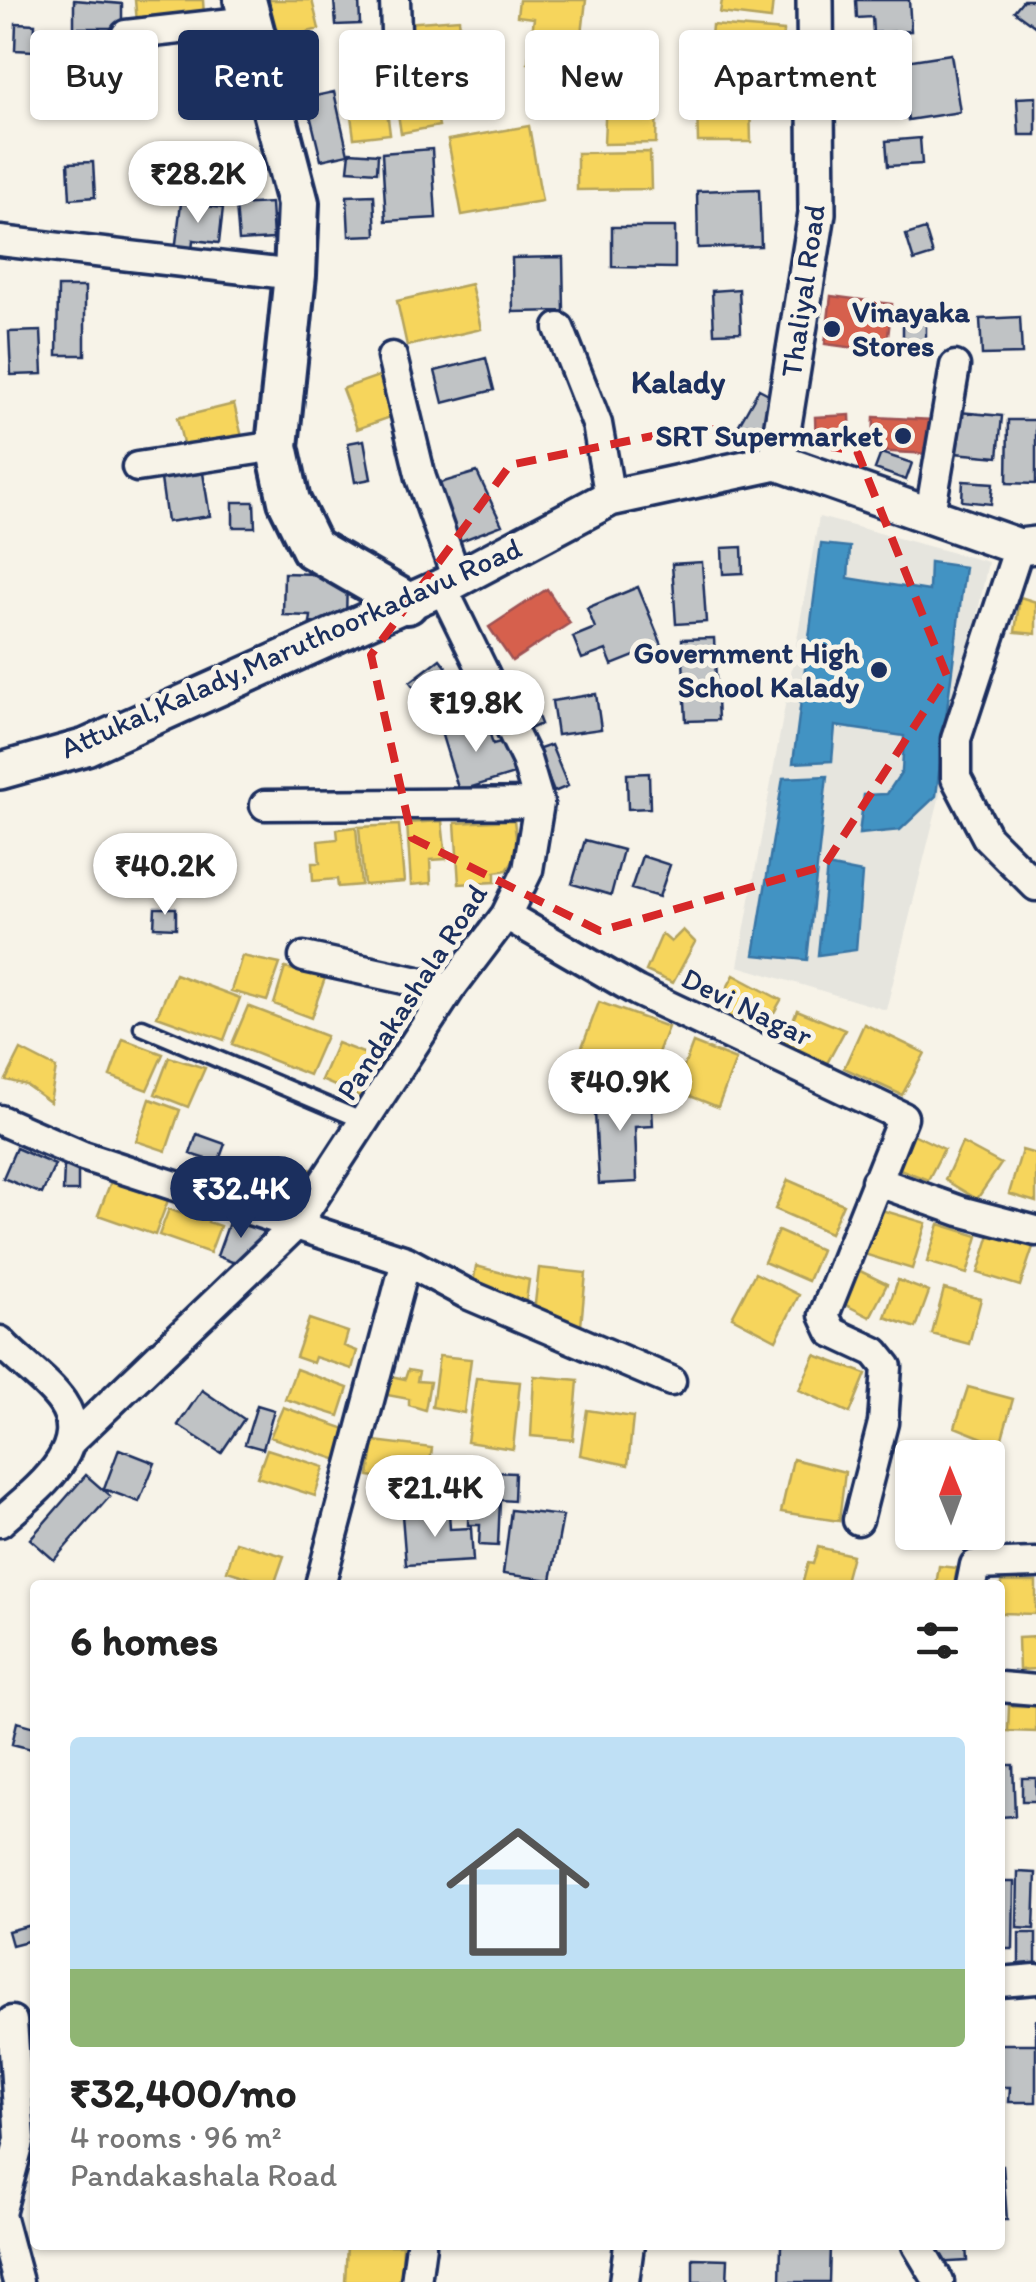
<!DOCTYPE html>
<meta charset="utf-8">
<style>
:root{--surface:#fff;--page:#f2f2f2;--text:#222;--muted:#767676;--line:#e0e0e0;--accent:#1b2f5e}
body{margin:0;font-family:Itim,sans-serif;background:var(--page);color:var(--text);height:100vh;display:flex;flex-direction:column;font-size:38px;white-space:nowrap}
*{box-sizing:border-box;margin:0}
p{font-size:32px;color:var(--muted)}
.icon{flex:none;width:55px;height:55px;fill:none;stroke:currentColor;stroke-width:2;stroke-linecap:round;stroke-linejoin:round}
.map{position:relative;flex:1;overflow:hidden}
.details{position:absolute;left:30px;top:1580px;width:975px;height:670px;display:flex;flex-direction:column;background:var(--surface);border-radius:10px;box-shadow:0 2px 8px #0004}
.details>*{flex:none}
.hud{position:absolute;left:30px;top:30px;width:978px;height:90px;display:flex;gap:20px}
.needle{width:65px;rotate:359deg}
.tools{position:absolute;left:895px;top:1440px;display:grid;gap:20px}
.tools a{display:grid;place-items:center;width:110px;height:110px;border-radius:10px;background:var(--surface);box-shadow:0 2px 8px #0004;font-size:50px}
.price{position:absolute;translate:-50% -85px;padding:0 22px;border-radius:35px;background:#fff;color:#222;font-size:32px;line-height:65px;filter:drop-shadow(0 2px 5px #0008)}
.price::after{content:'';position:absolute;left:50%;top:60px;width:30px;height:22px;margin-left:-15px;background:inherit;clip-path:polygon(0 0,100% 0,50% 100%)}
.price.on{background:var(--accent);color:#fff}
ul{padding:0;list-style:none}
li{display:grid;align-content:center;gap:20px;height:530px;padding:0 40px}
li+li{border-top:2px solid var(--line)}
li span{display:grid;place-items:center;height:310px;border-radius:10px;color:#555}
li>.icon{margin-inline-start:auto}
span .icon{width:180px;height:180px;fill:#fffc;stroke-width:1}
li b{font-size:42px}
h2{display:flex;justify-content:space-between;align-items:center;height:120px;padding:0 40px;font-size:42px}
.chip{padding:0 35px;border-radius:10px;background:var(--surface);box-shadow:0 2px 8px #0004;font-size:35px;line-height:90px}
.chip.on{background:var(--accent);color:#fff}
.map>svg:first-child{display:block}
.built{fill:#e6e5de}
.homes{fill:#f6d55c;stroke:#b4a35d;stroke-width:2.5}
.shops{fill:#d6604d;stroke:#9e5152;stroke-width:2.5}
.schools{fill:#4393c3;stroke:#3775a5;stroke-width:2.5}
.building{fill:#c0c3c5;stroke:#1b2f5e;stroke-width:2.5}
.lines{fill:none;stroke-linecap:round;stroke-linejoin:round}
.service-casing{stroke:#1b2f5e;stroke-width:21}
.minor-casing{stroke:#1b2f5e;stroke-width:35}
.tertiary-casing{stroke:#1b2f5e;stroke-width:42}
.secondary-casing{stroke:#1b2f5e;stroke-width:48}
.service{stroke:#f7f3e8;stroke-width:14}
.minor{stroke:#f7f3e8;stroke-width:28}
.tertiary{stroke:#f7f3e8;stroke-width:35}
.secondary{stroke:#f7f3e8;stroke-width:40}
.marked{fill:none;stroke:#d62828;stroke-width:8;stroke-dasharray:20 12;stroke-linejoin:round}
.poi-dot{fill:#1b2f5e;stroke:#f7f3e8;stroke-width:4}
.labels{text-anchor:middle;stroke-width:10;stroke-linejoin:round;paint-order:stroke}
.street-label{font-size:30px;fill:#1b2f5e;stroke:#f7f3e8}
.poi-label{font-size:30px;font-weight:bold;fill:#1b2f5e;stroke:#f7f3e8;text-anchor:end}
.neighbourhood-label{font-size:32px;font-weight:bold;fill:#1b2f5e;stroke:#f7f3e8}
</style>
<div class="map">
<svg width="1036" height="2282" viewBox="0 0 1036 2282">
<rect width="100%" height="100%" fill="#f7f3e8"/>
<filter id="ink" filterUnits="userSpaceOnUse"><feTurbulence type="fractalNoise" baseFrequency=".01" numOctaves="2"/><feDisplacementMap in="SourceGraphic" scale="20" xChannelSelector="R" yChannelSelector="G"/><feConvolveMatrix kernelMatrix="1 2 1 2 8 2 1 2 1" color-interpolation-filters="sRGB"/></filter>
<g filter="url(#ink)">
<path class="built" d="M819,517l169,45 -44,217 -58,231 -148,-44z"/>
<path class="homes" d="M135,0h68l1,16 -67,6z
M264,0h48l7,29 -53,14z
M519,0h67l-8,69 -50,-6 6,-45 -17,-2z
M722,0h51l-2,19 -51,-6z
M459,19l3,29 -55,4 -2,-29z
M712,25l72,6 -3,36 -72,-5z
M44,35h56l-1,40 -56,-1z
M491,57l5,48 -50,6 -6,-48z
M382,73l8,61 -36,4 -8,-60z
M432,89l7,37 -38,7 -6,-38z
M657,95l-1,48 -52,1 2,-48z
M697,102h53l1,40h-53z
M529,126l13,75 -80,14 -14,-75z
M650,152l1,37 -74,1v-37z
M471,284l10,45 -74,17 -10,-45z
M384,374l15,40 -42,15 -15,-40z
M234,404l9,37 -57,14 -9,-37z
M1020,597l16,5v32l-21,-2z
M514,820l4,35 -11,15 -12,2v10l-36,2 -4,-61z
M442,821l4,38 -16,1 1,23 -20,2 -4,-62z
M399,825l5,57 -40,3 -5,-58z
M356,827l5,58 -23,2 -1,-8 -24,2 -1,-18h8l-2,-22 20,-2 -1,-10z
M683,930l12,12 -22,41 -27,-12 16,-37 9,8z
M242,956l38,8 -13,37 -36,-10z
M285,968l40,10 -14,40 -37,-14z
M175,974l65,24 -16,42 -67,-24z
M734,975l47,25 -19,34 -47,-24z
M599,1002l69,25 -24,62 -68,-26z
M248,1006l78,30 -17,39 -77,-31z
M797,1010l48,20 -19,35 -42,-22z
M864,1024l61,29 -23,42 -58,-27z
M123,1039l40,15 -16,36 -37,-14z
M337,1043l52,20 -19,38 -49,-21z
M693,1043l43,17 -18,47 -43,-17z
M21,1050l35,18 -6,34 -24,-17 -20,-5z
M169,1057l36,11 -17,39 -33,-13z
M150,1099l30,11 -14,41 -30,-10z
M911,1133l33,16 -16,31 -31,-12z
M962,1143l39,21 -24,35 -32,-19z
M1022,1150l14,4v48l-27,-8z
M280,1156l41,18 -14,15 -38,-14z
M113,1176l57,19 -15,40 -57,-20z
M788,1180l55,24 -13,29 -55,-24z
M185,1207l25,9 -2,6 12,4 -10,27 -51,-18 10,-26 14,5z
M878,1209l48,14 -14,46 -48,-15z
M939,1224l39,12 -11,38 -40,-12z
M778,1231l43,19 -13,31 -44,-19z
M991,1231l43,13 -14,42 -42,-13z
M476,1266l53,14 -4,28 -52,-24z
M539,1268l47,5 -5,53 -48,-5z
M858,1270l29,14 -17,33 -28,-14z
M755,1273l44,22 -23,45 -44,-23z
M898,1280l31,12 -13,36 -31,-11z
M944,1289l37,10 -12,45 -37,-10z
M309,1319l39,13 -4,14 13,5 -5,18 -37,-12 -2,6 -17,-6z
M815,1355l51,19 -16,39 -51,-23z
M439,1356l32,3 -7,54 -32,-6z
M296,1369l52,19 -9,28 -54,-17z
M408,1370l11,2 -2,9 13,1 -5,28 -16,-5v-6l-27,-5 4,-19 19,4z
M534,1376l44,4 -5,60 -42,-4z
M476,1378l44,4 -7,67 -46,-7z
M968,1387l45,12 -13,46 -45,-18z
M283,1407l63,22 -8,31 -68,-23z
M587,1410l46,7 -5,48 -48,-10z
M374,1441l58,7 -5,37 -58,-9z
M267,1449l57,18 -9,29 -58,-19z
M793,1459l52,13 -6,49 -58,-9z
M236,1542l48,14 -10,29 -47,-14z
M818,1547l34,8 -8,30h-42l6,-22 5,1z
M939,1566l18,2 -3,17h-18z
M1001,1582h35v32l-36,-1z
M1036,1637v32l-17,1 -1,-32z
M1009,1706h27v26l-28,-1z
M347,2245h56l-2,37h-56z"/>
<path class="shops" d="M831,296l61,8 -6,48 -61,-8z
M850,415l1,29 -35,1 -1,-28z
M874,417l59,3 -2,34 -58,-3z
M547,589l23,34 -58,38 -23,-34z"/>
<path class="schools" d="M821,544l29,3 -2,31 81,13 1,-29 35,5 -29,229 -36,34 -41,4 5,-39 23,-1 15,-23 2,-35 -69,-10 -3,35 -39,2z
M827,776l-20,184 -53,-5 29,-177z
M827,866l35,7 -6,77 -38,5z"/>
<path class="building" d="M74,0l48,4v24h-48z
M334,0h25l1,24 -24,1z
M856,0h53l2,31 -38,2 -1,-16 -15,1z
M1023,0h13v27l-22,-16z
M16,23l19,1 -1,27 -19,-1z
M951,54l9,58 -52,8 -9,-58z
M726,66l35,2 -1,28 -34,-1z
M334,92l14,62 -27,6 -15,-62z
M1036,97v38h-17l-2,-37z
M920,138l2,26 -34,2 -2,-25z
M432,149l4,69 -50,3 -4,-68z
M350,152l28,2 -1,18 -29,-2z
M93,162l2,35 -25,2 -2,-36z
M759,189l2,57 -63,2 -1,-57z
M374,195l2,40 -27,1 -2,-40z
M181,203l42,5 -4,35 -26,-3 -1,13 -17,-2z
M271,203l2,36 -34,2 -3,-36z
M612,227h63v41l-63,-1z
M925,229l8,26 -19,6 -8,-26z
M563,257l1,54 -51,1 -1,-54z
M58,287h27v68h-28z
M739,289l2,43 -27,1 -2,-42z
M1020,317l2,37 -40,1 -2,-36z
M903,318l23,1v36h-23z
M41,331l2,43 -32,1 -2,-43z
M486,358l8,32 -51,13 -8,-32z
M759,389l21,11 -23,40 -20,-12z
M959,412l43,4 -4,41 -43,-4z
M1008,420h28v64l-29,-1z
M364,440l7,39 -16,3 -7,-39z
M881,453l31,10 -6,17 -31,-11z
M477,472l25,53 -49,19 -23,-58z
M203,473l7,43 -43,6 -6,-43z
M963,481l30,2 -2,21 -29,-3z
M233,502h21l1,25h-22z
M742,547l1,26 -20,1 -1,-26z
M702,562l4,60 -30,2 -4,-60z
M284,573l63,2 -1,49 -36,-1 1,-7 -28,-1z
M638,587l24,58 -50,20 -6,-15 -24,9 -9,-22 22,-9 -8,-20z
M714,638l4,82 -32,1 -4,-82z
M440,659l37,47 -31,23 -36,-47z
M525,683l16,41 -14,6 -16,-42z
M596,694l5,35 -44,6 -5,-34z
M485,718l8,26 11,-3 10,33 -55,17 -18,-59z
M551,745l17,41 -14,6 -17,-42z
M649,773l1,35 -22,1 -1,-35z
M585,840l38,10 -12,45 -39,-11z
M642,856l28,9 -11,32 -28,-8z
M155,908h21v20l-22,-1z
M651,1092l2,34 -18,1 2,55 -38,2 -5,-89z
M197,1134l28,10 -7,19 -28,-9z
M16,1148l39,17 -13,29 -39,-16z
M64,1166h14v25h-15z
M232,1214l33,11 -15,44 -33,-13z
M202,1390l42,29 -23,34 -43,-28z
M257,1405l17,5 -11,39 -18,-5z
M119,1449l36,14 -16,39 -35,-13z
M470,1471l45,2 -1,28 -14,-1 -2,46 -19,-1 1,-20h-12z
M86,1475l24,21 -56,64 -24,-21z
M511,1510l52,6 -12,64 -48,-6z
M449,1512l1,17 21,-1 2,33 -67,4 -4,-50z
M17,1722l18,5v23l-23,-6z
M1000,1765h13l2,51 -15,1z
M1022,1778h14v23h-14z
M1018,1872l18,1 -2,56 -17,-1z
M1000,1882h14l-1,67h-13z
M35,1924v15l-23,6 -4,-14z
M1019,1933h17v34h-17z
M1036,2019v83h-27l1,-15h-10v-43h36z
M1000,2165h3l4,55h-7z
M781,2245h49l-1,37h-49z
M932,2245h34l1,16 -34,2z
M693,2258l35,1 -1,23h-34z"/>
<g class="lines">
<defs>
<path id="service" d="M142,1027l224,95"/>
<path id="minor" d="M395,0l2,63
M126,35l124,-14
M0,241l295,34
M559,328l38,96 13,74
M392,357l29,121 36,101
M137,467l140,-21
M930,514l25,-148
M1019,547l-63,192v39l31,59 49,49
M265,805l274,-2
M506,915l131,76 266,126 -79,198 8,17 43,20 12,15 -4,56 -25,97
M304,957l146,32
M0,1120l83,36 213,69 -225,216
M876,1181l84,30 76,20
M406,1261l61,33 204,87
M0,1341c18,21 46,38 62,61 33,48 -31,92 -62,120
M320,1585l86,-324 -110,-36 154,-236 56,-74 22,-45 11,-67 -13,-44 -84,-172
M971,1585l4,-20 61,-2
M1000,1687l36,3
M1000,1982l36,-3
M0,2214l20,-75 -8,-118
M0,2215l18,67
M917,2245l22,37
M416,2282l5,-37
M624,2282l5,-37"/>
<path id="tertiary" d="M777,462l40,-249 -2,-213
M0,771l86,-24 356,-160 168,-89 167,-36 242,85 17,-2"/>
<path id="secondary" d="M245,0l53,203 -3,72 -18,171 12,55 23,47 95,55"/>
</defs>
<use href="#service" class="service-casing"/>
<use href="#minor" class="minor-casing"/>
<use href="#tertiary" class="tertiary-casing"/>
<use href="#secondary" class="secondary-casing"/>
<use href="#service" class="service"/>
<use href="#minor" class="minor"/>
<use href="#tertiary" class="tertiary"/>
<use href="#secondary" class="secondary"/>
</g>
</g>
<path class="marked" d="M696,427l161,24 90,225 -123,190 -224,65 -188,-93 -41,-183 139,-190z"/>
<g class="poi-dot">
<circle cx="832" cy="329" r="10"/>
<circle cx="903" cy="436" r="10"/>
<circle cx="879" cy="670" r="10"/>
</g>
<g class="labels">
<g class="street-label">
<text transform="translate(803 291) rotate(-82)" y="10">Thaliyal Road</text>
<text transform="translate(291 648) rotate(-24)" y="10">Attukal,Kalady,Maruthoorkadavu Road</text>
<text transform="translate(412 992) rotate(-57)" y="10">Pandakashala Road</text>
<text transform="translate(747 1007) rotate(26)" y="10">Devi Nagar</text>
</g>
<g class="poi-label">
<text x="852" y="322" text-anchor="start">Vinayaka<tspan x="852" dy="34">Stores</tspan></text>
<text x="883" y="446">SRT Supermarket</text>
<text x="859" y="663">Government High<tspan x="859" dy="34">School Kalady</tspan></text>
</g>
<g class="neighbourhood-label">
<text x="678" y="393">Kalady</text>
</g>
</g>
</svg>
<div class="tools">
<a><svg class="needle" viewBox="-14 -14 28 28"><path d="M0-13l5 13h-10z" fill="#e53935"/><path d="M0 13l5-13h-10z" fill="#767676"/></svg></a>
</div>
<b class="price" style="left:198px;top:226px">₹28.2K</b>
<b class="price" style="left:476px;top:755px">₹19.8K</b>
<b class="price" style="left:165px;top:918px">₹40.2K</b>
<b class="price" style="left:620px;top:1134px">₹40.9K</b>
<b class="price on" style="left:241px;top:1241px">₹32.4K</b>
<b class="price" style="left:435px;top:1540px">₹21.4K</b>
<div class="hud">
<a class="chip">Buy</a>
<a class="chip on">Rent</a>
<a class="chip">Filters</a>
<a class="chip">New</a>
<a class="chip">Apartment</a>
</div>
<section class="details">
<h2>6 homes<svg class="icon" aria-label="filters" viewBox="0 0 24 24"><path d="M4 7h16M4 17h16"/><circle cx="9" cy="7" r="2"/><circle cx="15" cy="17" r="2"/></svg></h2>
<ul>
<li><span style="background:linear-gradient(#bfe0f5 75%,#8fb573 0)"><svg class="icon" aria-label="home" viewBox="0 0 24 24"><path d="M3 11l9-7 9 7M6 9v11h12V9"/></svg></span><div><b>₹32,400/mo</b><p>4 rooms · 96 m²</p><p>Pandakashala Road</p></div></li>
</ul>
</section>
</div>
